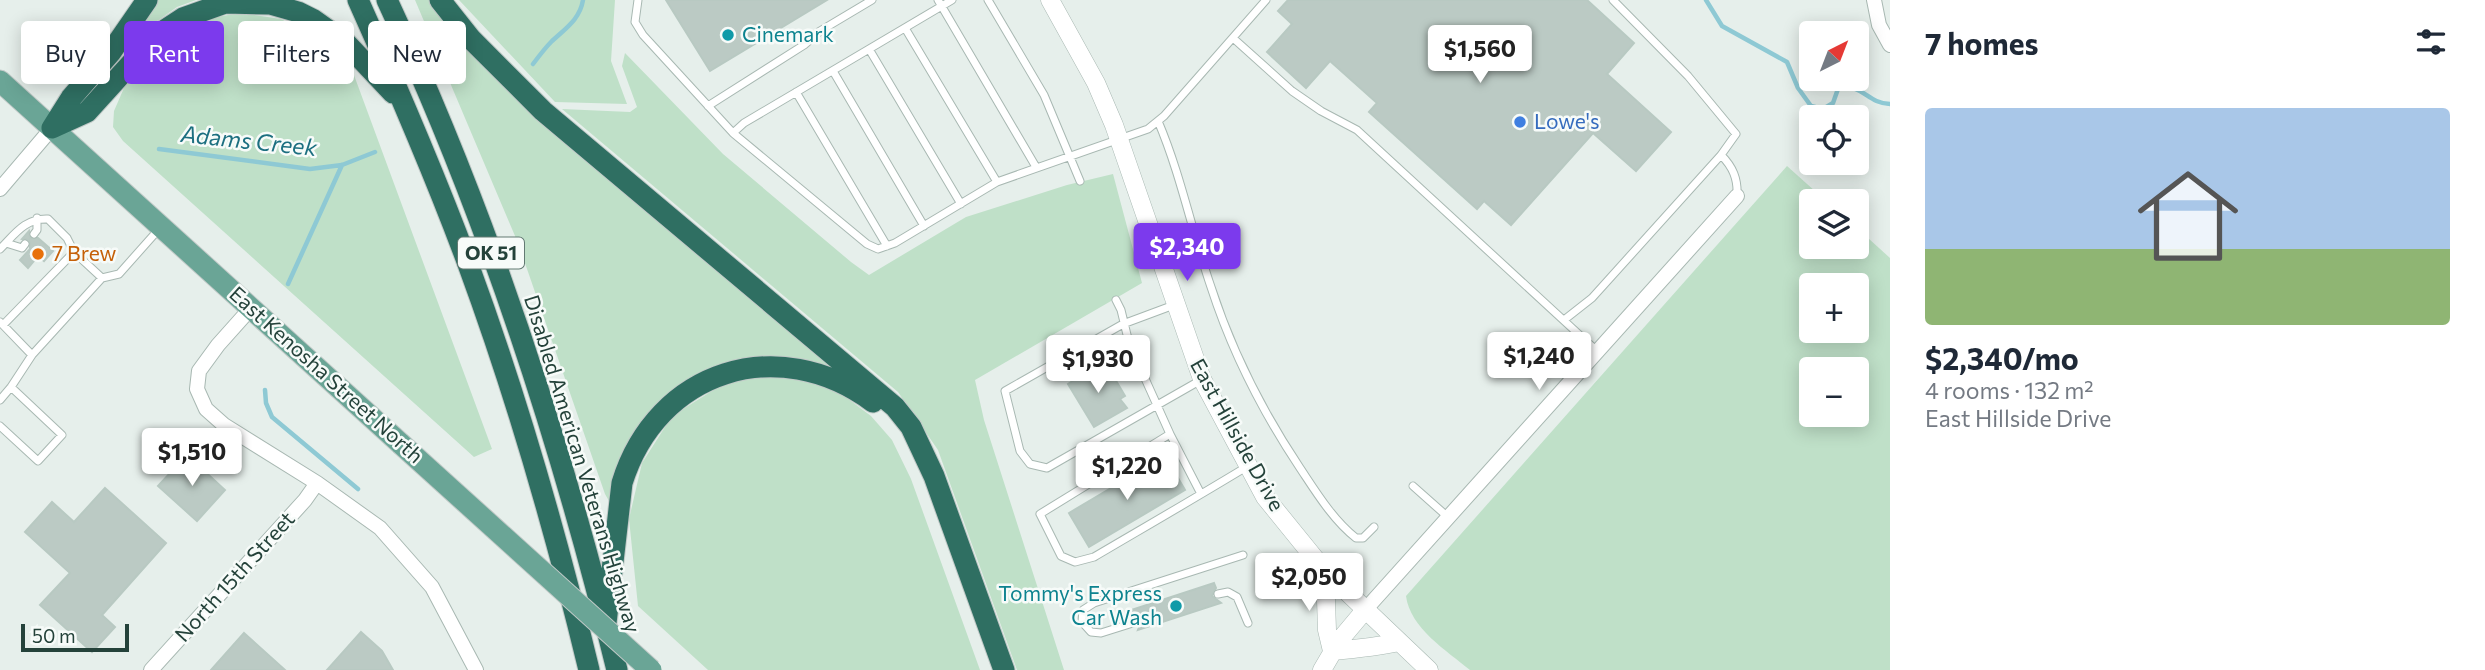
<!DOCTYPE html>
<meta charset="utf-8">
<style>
:root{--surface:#fff;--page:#f6f6f7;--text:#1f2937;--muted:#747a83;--accent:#7c3aed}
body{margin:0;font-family:Commissioner,sans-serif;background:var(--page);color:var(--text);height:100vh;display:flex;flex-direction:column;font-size:26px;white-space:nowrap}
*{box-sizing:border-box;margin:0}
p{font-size:23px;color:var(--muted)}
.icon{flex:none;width:38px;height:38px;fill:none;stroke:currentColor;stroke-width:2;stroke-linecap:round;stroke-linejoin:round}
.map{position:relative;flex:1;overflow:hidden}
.drawer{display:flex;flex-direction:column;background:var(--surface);width:595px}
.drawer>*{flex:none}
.banner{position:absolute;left:21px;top:21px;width:665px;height:63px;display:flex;gap:14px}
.needle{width:46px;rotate:42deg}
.fabs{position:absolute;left:1799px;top:21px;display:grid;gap:14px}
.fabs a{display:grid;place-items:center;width:70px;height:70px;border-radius:7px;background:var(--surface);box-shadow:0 4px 18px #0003;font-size:35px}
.scale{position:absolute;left:21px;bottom:18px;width:108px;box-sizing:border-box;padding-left:7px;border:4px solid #24423a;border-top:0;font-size:19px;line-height:24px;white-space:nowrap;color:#24423a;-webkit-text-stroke:5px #f7fbf9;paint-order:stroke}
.price{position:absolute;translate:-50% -60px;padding:0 16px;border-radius:7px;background:#fff;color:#222;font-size:23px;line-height:46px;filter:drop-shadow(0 2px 4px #0008)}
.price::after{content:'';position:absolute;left:50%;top:42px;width:21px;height:16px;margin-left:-10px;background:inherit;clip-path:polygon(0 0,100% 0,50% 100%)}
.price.active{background:var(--accent);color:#fff}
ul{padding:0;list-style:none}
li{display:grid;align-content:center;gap:14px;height:371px;padding:0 35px}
li span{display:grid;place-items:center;height:217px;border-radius:7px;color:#555}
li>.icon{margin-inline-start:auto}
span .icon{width:126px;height:126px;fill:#fffc;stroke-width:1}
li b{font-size:30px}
h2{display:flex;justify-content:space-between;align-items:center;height:84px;padding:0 35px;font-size:30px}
.pill{padding:0 24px;border-radius:7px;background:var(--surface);box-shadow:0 4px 18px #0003;font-size:24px;line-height:63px}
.pill.active{background:var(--accent);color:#fff}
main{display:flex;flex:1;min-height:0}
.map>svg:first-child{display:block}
.green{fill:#bfe0c8;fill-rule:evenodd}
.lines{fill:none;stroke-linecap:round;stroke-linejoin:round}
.stream{stroke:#8ec9d4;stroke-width:4.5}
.building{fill:#bbcac4;stroke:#b8c9c2;stroke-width:2}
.service-casing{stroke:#a8b8b2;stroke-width:9}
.minor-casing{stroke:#a8b8b2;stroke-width:16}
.tertiary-casing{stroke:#a8b8b2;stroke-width:19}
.primary-casing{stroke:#c2cac8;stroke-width:23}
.motorway-casing{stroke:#c2cac8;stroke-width:23}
.service{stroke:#fff;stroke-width:7}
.minor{stroke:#fff;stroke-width:14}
.tertiary{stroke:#fff;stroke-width:18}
.primary{stroke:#6aa596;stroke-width:21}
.motorway{stroke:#2f6f62;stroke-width:21}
.primary-bridge-casing{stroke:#c2cac8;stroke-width:23;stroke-linecap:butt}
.primary-bridge{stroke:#6aa596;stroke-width:21}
.culture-dot{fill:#0f9aa8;stroke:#f7fbf9;stroke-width:2.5}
.shop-dot{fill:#3f7fe0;stroke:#f7fbf9;stroke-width:2.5}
.food-dot{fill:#e8710a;stroke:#f7fbf9;stroke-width:2.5}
.labels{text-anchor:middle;stroke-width:5;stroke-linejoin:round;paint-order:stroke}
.shield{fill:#f7fbf9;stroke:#637a73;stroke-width:2}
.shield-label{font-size:19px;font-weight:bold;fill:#24423a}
.culture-label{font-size:21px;fill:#0d838f;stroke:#f7fbf9;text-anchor:start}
.shop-label{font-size:21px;fill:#366cbe;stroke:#f7fbf9;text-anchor:start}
.food-label{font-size:21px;fill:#c56008;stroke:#f7fbf9;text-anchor:start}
.street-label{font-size:21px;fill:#24423a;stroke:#f7fbf9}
.water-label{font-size:23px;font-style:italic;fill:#1c6f80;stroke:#f7fbf9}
</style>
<main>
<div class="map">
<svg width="1890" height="670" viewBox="0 0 1890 670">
<rect width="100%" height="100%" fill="#e6efeb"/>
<path class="green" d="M158,0h38l-19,7 -34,24 -3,-2z
M415,0h19l400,361 -4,6c-26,-6 -52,-12 -80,-9 -71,9 -133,71 -141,143l-4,-7 -87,-251z
M459,0h156l-4,61 16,43 -72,-2z
M241,13l40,6 48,25 22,23 141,382 -18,8 -351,-316 -10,-14 1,-16 13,-30 36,-35 53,-29z
M625,53l98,101 128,108 18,13 97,-58 101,-32 46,-11 29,109 -167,97 9,40 80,250h-47l-79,-220 -40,-58 -336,-283 68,3 7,-5 -15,-41z
M1787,166l39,35h-15v46h46v-19l33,30v412h-420c-23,-19 -60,-42 -64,-74zM1857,285v46h-46v-46zM1857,369v46h-46v-46z
M746,376l45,2 44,11 36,27 21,24 19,39 69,191h-272l-70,-64 -9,-87 13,-56 30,-47 43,-27z"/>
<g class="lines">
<path class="stream" d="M1706,0l16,26 65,36 11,26 13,18 12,3 10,-6 6,-17c26,0 28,17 51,18
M533,64c6,-8 12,-16 19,-23 14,-13 28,-22 31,-41
M159,149l151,20 32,-4 33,-13
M288,284l54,-119
M265,390l1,13 6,14 86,72"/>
</g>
<path class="building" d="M666,0h161l-117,71z
M1288,0h299l47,43 -27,31 64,58 -35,39 -43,-38 -82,92 -27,-24 -7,8 -108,-97 8,-9 -47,-42 -24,27 -39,-36 25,-28 -14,-13z
M29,231l1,7h8l15,13 -9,10 -6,-5 -10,12 -8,-8 10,-11 -1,-9 -7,-1z
M1101,362l8,13 3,-1 13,22 -5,3 7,9 -33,19 -26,-43z
M187,455l38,35 -28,31 -39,-35z
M1165,456l20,34 -96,57 -20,-34z
M105,488l61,55 -64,72 13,12 -23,25 -52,-47 30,-32 -45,-41 27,-30 22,20z
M1214,583l2,5 -4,8 9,7 -83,27 4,-10 -8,-4 -3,-6z
M361,632l21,19 11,19h-66z
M244,633l41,37h-74z"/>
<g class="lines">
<defs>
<path id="service" d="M638,0l-3,22 8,13 90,98
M938,0l98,167
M952,0l-208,123 -11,10 134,111 11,5 17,-6 102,-61 151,-53 16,-13 102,-116
M988,0l56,95 36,86
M905,28l92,154
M1233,38l59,53 29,20 36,19 241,222
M869,49l92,155
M833,71l91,155
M796,92l91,154
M708,106l96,-61 16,-14 52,-31
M1158,121c23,54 34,111 53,166 21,65 51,124 89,181 16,24 33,52 56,70h7l11,-11
M1721,155c12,12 17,24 16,41
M34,234l3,-4v-12
M6,243l16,5 3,-4
M0,249c15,-15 25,-31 48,-30l19,19 7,14 28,26
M1116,300l5,10 8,33 41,91
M1174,305l-51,19 -118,67 15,60 10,13 17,4 154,-88
M1564,320l28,-22 129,-143 15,-21 -48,-58 -75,-76
M0,322l3,3 71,-73
M3,325l29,30
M0,400l11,-13 21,-32 70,-77 17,-4 40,-45
M0,426l38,35 24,-26 -51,-48
M1413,486l36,32
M1201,494l-31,-60 -130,80 21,42 14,6 19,-5c51,-30 103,-60 154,-91
M1218,594l10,-2 9,5 11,26
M1136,622l-35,11 -10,-1 -9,-10 1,-12 11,-7 149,-48"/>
<path id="minor" d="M1874,0l5,25 11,20
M0,189l52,-61
M251,308l-33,37 -19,26 -2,18 9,20 18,16 93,58 63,45 52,59 44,83
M1365,610l372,-414
M151,670l154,-170 12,-17"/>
<path id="tertiary" d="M1050,0l46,83 18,42 88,254 63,118 60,74 104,99
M1325,571l2,59 5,21
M1332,651c23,-2 45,-4 67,-9
M1322,670l17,-29 26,-31"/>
<path id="primary" d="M0,81l401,363"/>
<path id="motorway" d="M358,0c39,87 77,175 110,264 49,133 88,269 121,406
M387,0c100,214 174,441 230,670
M440,0l31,39 72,72 352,296 16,20 23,49 70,194
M52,128l35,-16 70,-77 26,-17 42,-15 45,1 28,8 16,8 31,22 48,51
M52,128l19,-30 40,-46 36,-52
M606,623l16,-140c35,-113 156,-151 251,-81"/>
</defs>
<use href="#service" class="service-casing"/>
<use href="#minor" class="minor-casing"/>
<use href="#tertiary" class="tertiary-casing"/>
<use href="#primary" class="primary-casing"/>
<use href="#motorway" class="motorway-casing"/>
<use href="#service" class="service"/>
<use href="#minor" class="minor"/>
<use href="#tertiary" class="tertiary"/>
<use href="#primary" class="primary"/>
<use href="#motorway" class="motorway"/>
<defs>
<path id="primary-bridge" d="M401,444l250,226"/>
</defs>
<use href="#primary-bridge" class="primary-bridge-casing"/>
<use href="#primary-bridge" class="primary-bridge"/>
</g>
<g class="culture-dot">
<circle cx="728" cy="35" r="7"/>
<circle cx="1176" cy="606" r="7"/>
</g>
<circle class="shop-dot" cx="1520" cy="122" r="7"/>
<circle class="food-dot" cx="38" cy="254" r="7"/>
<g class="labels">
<rect class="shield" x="458" y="237.5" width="66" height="31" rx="5"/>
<g class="shield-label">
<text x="491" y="260">OK 51</text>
</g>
<g class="culture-label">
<text x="742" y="42">Cinemark</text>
<text x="1162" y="601" text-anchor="end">Tommy's Express<tspan x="1162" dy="24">Car Wash</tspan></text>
</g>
<g class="shop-label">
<text x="1534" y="129">Lowe's</text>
</g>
<g class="food-label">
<text x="52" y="261">7 Brew</text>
</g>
<g class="street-label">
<text transform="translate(326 375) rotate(42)" y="7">East Kenosha Street North</text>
<text transform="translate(1237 435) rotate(61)" y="7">East Hillside Drive</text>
<text transform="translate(582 464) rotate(73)" y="7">Disabled American Veterans Highway</text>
<text transform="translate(235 577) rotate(-48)" y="7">North 15th Street</text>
</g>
<g class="water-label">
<text transform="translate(249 141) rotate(6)" y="8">Adams Creek</text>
</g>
</g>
</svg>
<div class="fabs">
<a><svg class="needle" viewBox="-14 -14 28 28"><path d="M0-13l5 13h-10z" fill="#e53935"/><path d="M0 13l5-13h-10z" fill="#747a83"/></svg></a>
<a><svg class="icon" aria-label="locate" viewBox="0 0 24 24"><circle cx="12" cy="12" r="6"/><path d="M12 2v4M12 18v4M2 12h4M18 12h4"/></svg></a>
<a><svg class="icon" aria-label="layers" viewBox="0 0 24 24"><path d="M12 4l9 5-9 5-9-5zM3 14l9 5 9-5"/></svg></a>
<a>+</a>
<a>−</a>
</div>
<div class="scale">50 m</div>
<b class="price" style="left:1480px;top:85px">$1,560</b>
<b class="price active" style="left:1187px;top:283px">$2,340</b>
<b class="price" style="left:1539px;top:392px">$1,240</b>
<b class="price" style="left:1098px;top:395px">$1,930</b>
<b class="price" style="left:192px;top:488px">$1,510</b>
<b class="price" style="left:1127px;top:502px">$1,220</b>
<b class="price" style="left:1309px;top:613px">$2,050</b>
<div class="banner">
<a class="pill">Buy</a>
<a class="pill active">Rent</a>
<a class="pill">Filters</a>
<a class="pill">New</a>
</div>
</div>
<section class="drawer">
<h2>7 homes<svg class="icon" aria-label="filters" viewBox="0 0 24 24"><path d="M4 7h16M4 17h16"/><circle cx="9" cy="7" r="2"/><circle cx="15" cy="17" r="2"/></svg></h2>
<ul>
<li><span style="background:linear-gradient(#a9c7e8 65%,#8fb573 0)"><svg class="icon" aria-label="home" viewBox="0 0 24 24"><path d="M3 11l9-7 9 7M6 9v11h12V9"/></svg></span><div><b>$2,340/mo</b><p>4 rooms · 132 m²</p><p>East Hillside Drive</p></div></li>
</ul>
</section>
</main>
